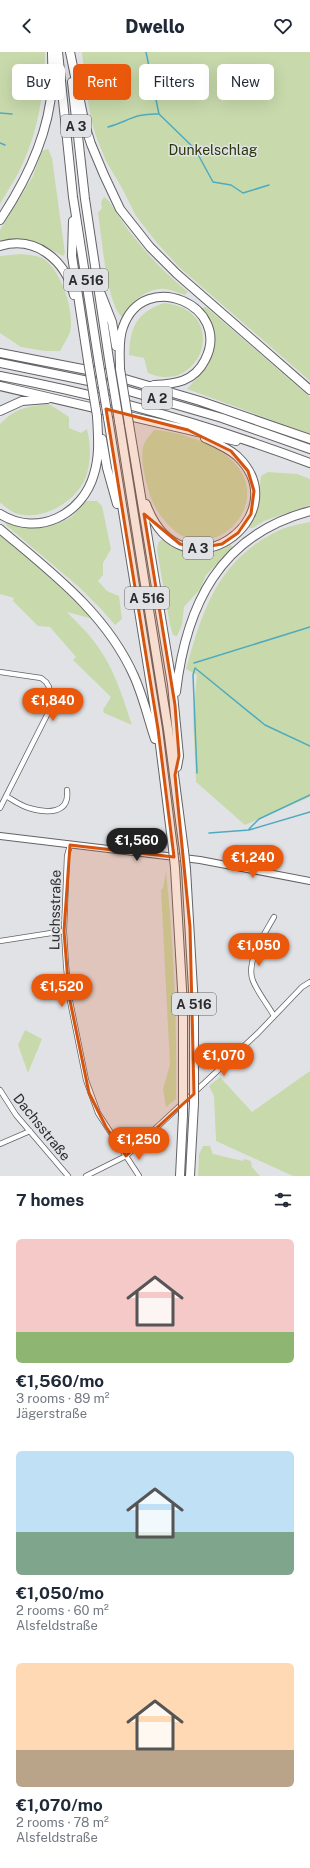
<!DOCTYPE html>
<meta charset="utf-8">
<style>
:root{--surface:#fff;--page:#f6f6f7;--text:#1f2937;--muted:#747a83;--accent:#ea580c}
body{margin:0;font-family:"Public Sans",sans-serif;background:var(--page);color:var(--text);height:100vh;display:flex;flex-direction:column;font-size:15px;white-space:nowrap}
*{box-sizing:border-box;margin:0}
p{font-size:13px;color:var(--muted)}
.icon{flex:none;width:22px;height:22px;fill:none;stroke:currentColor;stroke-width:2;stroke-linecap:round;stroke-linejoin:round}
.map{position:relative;height:1124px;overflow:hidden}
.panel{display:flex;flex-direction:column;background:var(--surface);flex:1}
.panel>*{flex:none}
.hud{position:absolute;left:12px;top:12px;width:286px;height:36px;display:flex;gap:8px}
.price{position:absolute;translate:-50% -34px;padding:0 9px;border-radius:14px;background:var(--accent);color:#fff;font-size:13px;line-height:26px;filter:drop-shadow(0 1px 2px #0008)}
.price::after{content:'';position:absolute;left:50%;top:24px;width:12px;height:9px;margin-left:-6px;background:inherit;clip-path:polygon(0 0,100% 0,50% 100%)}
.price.selected{background:#222;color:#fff}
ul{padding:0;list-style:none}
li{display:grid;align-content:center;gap:8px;height:212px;padding:0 16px}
li span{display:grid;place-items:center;height:124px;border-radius:6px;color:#555}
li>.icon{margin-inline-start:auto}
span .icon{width:72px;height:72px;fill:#fffc;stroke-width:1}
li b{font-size:17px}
h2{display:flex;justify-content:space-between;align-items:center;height:48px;padding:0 16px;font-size:17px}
.tag{padding:0 14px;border-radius:6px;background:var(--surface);box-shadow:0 4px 16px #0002;font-size:14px;line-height:36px}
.tag.selected{background:var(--accent);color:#fff}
header{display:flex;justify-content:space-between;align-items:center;height:52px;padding:0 16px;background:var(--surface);font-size:18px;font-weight:800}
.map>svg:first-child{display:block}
.green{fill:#c8daac}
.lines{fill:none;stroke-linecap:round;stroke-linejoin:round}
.stream{stroke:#4faabe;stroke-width:1.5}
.street-casing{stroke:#636367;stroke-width:6}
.secondary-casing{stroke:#636367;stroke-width:8}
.highway-casing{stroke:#636367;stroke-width:10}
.street{stroke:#fff;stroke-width:4.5}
.secondary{stroke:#fff;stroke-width:6}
.highway{stroke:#fff;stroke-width:8}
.highway-bridge-casing{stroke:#636367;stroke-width:10;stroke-linecap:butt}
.highway-bridge{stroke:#fff;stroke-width:8}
.marked{fill:#d5540f;fill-opacity:0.2;stroke:#d5540f;stroke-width:3;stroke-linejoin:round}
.labels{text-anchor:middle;stroke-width:3;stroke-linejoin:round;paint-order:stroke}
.shield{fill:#e1e2e6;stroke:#626264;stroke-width:1}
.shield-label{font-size:13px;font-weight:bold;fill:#2b2b2c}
.park-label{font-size:14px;fill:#283706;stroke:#e1e2e6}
.street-label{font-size:14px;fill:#2b2b2c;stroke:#e1e2e6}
</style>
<header><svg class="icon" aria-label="back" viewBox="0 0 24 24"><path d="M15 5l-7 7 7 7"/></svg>Dwello<svg class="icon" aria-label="heart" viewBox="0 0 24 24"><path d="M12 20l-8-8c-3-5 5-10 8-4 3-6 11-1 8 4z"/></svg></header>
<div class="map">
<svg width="310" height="1124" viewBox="0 0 310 1124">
<rect width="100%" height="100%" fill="#e1e2e6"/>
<path class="green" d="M0,0h45v5c-1,37 -7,73 -22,106 -6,14 -15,27 -23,41z
M82,0h228v329l-130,-113 -23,-25 -21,-27 -14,-28 -16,-27 -10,-25 -5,-17 -6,-36z
M48,97l4,9 13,95 -2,3 -29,-15 -18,-2 -16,3v-12l33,-54 9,-25z
M104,145l5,4c21,35 47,65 79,91l-3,3c-7,-2 -17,-7 -25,-6 -15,1 -31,15 -38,28 -16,-14 -20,-81 -24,-104l4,-5 -1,-6z
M21,202c7,1 15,1 21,4 19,10 33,54 28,74 -2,6 -7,13 -10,19h-15l-24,-4 -21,-14v-77z
M164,251c68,7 37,94 -16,70l-4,-15 -15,-3c1,-28 8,-43 35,-52z
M206,255l104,90v37l-123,-45 16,-18 8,-19 2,-9 -2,-17 -9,-18z
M49,352l20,13v11l12,5 6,-4c4,16 4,32 -1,48 -9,24 -45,46 -71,36 -5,-2 -10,-7 -15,-10v-79c17,-17 26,-17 49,-20z
M154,378c32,2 90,21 93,59 3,37 -40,66 -71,43 -12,-10 -21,-22 -26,-37 -4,-13 -12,-40 -5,-53 2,-4 6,-8 9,-12z
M268,420l29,2 13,5v26l-46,16 -11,7h-4l8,-22 4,-30z
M86,449h11l5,5 9,43 -8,14v12l-5,6 9,10 12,5 3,23 -7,6 -14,-16 -22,-22 -72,-61 -2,-4c20,8 47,7 66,-5 5,-4 10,-11 15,-16z
M310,470v275l-65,28 -49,-43 -3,-66 4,-41 -11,-6c17,-61 33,-111 94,-139 9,-4 21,-6 30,-8z
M0,483l45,38 48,46 -26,-7c8,9 18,17 25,27 21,25 30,56 40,86l-28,-12 -1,-3 8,-13 -38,-37 3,-3 -26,-30 -12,-1 -25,-25 1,-3 -14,-4z
M162,487c26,18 40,17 68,5l3,4 -27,27 -5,13 -17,19 -2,18 -5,11 -4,-1 -3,-10 -13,-75 1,-7z
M166,819c8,76 11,151 10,228l-10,8 -3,-18 7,-24 -9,-175 2,-2z
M25,978l17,9 -14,34 -10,-28z
M310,1019v105h-17l-77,-35 -2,-45 -5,-10 11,-9 32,35z
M203,1094h7l3,8 30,7 1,-2 7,2 1,6 8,9h-62l1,-22z"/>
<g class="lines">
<path class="stream" d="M146,0l13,62 36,35 18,33 18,3 12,8 26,-8
M0,61l12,1
M108,75c21,-6 27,-14 51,-13
M0,91l5,2
M194,611l116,-36
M197,721l-4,-98 2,-7 70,57 45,21
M249,777l10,-10 51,-24
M209,781l40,-3 61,-18"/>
<defs>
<path id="street" d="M0,620l41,6 5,4 3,5 -1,26 -48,95
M6,744c7,4 15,10 23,12 17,5 41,7 38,-18
M70,793l-3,11 -3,75 2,34 3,31 17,84 12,33 41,63
M274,865c-9,16 -29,45 -21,64 5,12 15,24 21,35
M0,889l64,-10
M0,1038l16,25 52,61
M0,1092l30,-13
M86,1124l40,-20 132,-123 44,-46 8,-5"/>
<path id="secondary" d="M0,784l200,24 110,21"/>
<path id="highway" d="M58,0l15,145 26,167
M70,0l15,73 6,19 13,31 16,34 30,38 27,27 133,116
M72,30l13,117 25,167
M0,168c26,-39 49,-87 52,-134 1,-11 0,-23 0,-34
M73,169l-1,35 16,105
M0,194c36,-11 66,15 74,49
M101,242l11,28 4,24
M0,301l108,21 92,27 110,38
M0,311l108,22 114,33 88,31
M120,317c0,-14 -2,-29 3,-42 21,-60 110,-21 82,33 -11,22 -30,24 -51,25
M0,324c106,20 209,49 310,87
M0,334l236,55
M0,359l22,-10 25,-2
M108,366l50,311 15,120
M119,369l49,308 16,122
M129,372l43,260 7,72 -2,11
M102,387l5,29 10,36
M146,452c36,99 154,12 91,-48 -9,-8 -21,-13 -32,-18
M0,462c38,24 83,0 94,-40 6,-19 4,-39 3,-58
M0,477c51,43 106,84 134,147 9,20 14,42 21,63
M176,640c10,-86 43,-157 134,-181
M175,816l8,138v87
M186,817l8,138v75
M180,1124l3,-61
M190,1124l4,-73"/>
</defs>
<use href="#street" class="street-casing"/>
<use href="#secondary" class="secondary-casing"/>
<use href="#highway" class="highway-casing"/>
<use href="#street" class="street"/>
<use href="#secondary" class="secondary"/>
<use href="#highway" class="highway"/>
<defs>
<path id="highway-bridge" d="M88,309l9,55
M99,312l9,54
M110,314l9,55
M120,317l9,55
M173,797l2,19
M184,799l2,18
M194,1051v-21
M183,1063v-22"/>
</defs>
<use href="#highway-bridge" class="highway-bridge-casing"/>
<use href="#highway-bridge" class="highway-bridge"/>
</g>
<path class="marked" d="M106,357l82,21 43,21 17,20 6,20 -3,23 -13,19 -16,11 -23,4 -19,-4 -36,-30 31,191 4,51 -4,19 15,152 4,167 -68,62 -20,-29 -17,-34 -20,-97 -5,-65 6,-86 104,12 -16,-128z"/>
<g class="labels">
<g class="shield">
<rect x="61" y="63" width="30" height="22" rx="3"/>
<rect x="64" y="217" width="44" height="22" rx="3"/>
<rect x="142" y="335" width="30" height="22" rx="3"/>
<rect x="183" y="485" width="30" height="22" rx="3"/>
<rect x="125" y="535" width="44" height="22" rx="3"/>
<rect x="172" y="941" width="44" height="22" rx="3"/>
</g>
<g class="shield-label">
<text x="76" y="79">A 3</text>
<text x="86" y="233">A 516</text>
<text x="157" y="351">A 2</text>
<text x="198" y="501">A 3</text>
<text x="147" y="551">A 516</text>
<text x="194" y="957">A 516</text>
</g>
<g class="park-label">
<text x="213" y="103">Dunkelschlag</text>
</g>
<g class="street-label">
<text transform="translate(55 858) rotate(-89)" y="5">Luchsstraße</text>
<text transform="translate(42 1075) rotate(51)" y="5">Dachsstraße</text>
</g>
</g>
</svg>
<b class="price" style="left:53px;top:670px">€1,840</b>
<b class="price selected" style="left:137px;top:810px">€1,560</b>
<b class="price" style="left:253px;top:827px">€1,240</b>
<b class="price" style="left:259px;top:915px">€1,050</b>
<b class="price" style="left:62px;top:956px">€1,520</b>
<b class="price" style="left:224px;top:1025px">€1,070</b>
<b class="price" style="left:139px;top:1109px">€1,250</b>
<div class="hud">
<a class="tag">Buy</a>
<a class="tag selected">Rent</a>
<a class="tag">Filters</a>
<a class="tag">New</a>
</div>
</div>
<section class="panel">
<h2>7 homes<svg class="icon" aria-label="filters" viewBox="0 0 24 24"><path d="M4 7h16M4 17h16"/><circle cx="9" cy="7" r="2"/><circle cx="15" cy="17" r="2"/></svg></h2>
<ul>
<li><span style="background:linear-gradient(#f6c9c9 75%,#8fb573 0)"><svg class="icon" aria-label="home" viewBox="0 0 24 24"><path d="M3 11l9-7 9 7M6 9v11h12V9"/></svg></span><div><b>€1,560/mo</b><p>3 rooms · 89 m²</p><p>Jägerstraße</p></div></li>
<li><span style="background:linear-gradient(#bfe0f5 65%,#7fa58c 0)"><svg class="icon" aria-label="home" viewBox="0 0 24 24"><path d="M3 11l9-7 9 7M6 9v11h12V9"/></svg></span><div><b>€1,050/mo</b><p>2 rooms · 60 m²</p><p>Alsfeldstraße</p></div></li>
<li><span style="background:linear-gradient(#ffd9b3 70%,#b9a48a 0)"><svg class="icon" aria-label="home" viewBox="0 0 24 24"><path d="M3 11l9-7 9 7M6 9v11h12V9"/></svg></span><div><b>€1,070/mo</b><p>2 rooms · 78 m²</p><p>Alsfeldstraße</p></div></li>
</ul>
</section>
